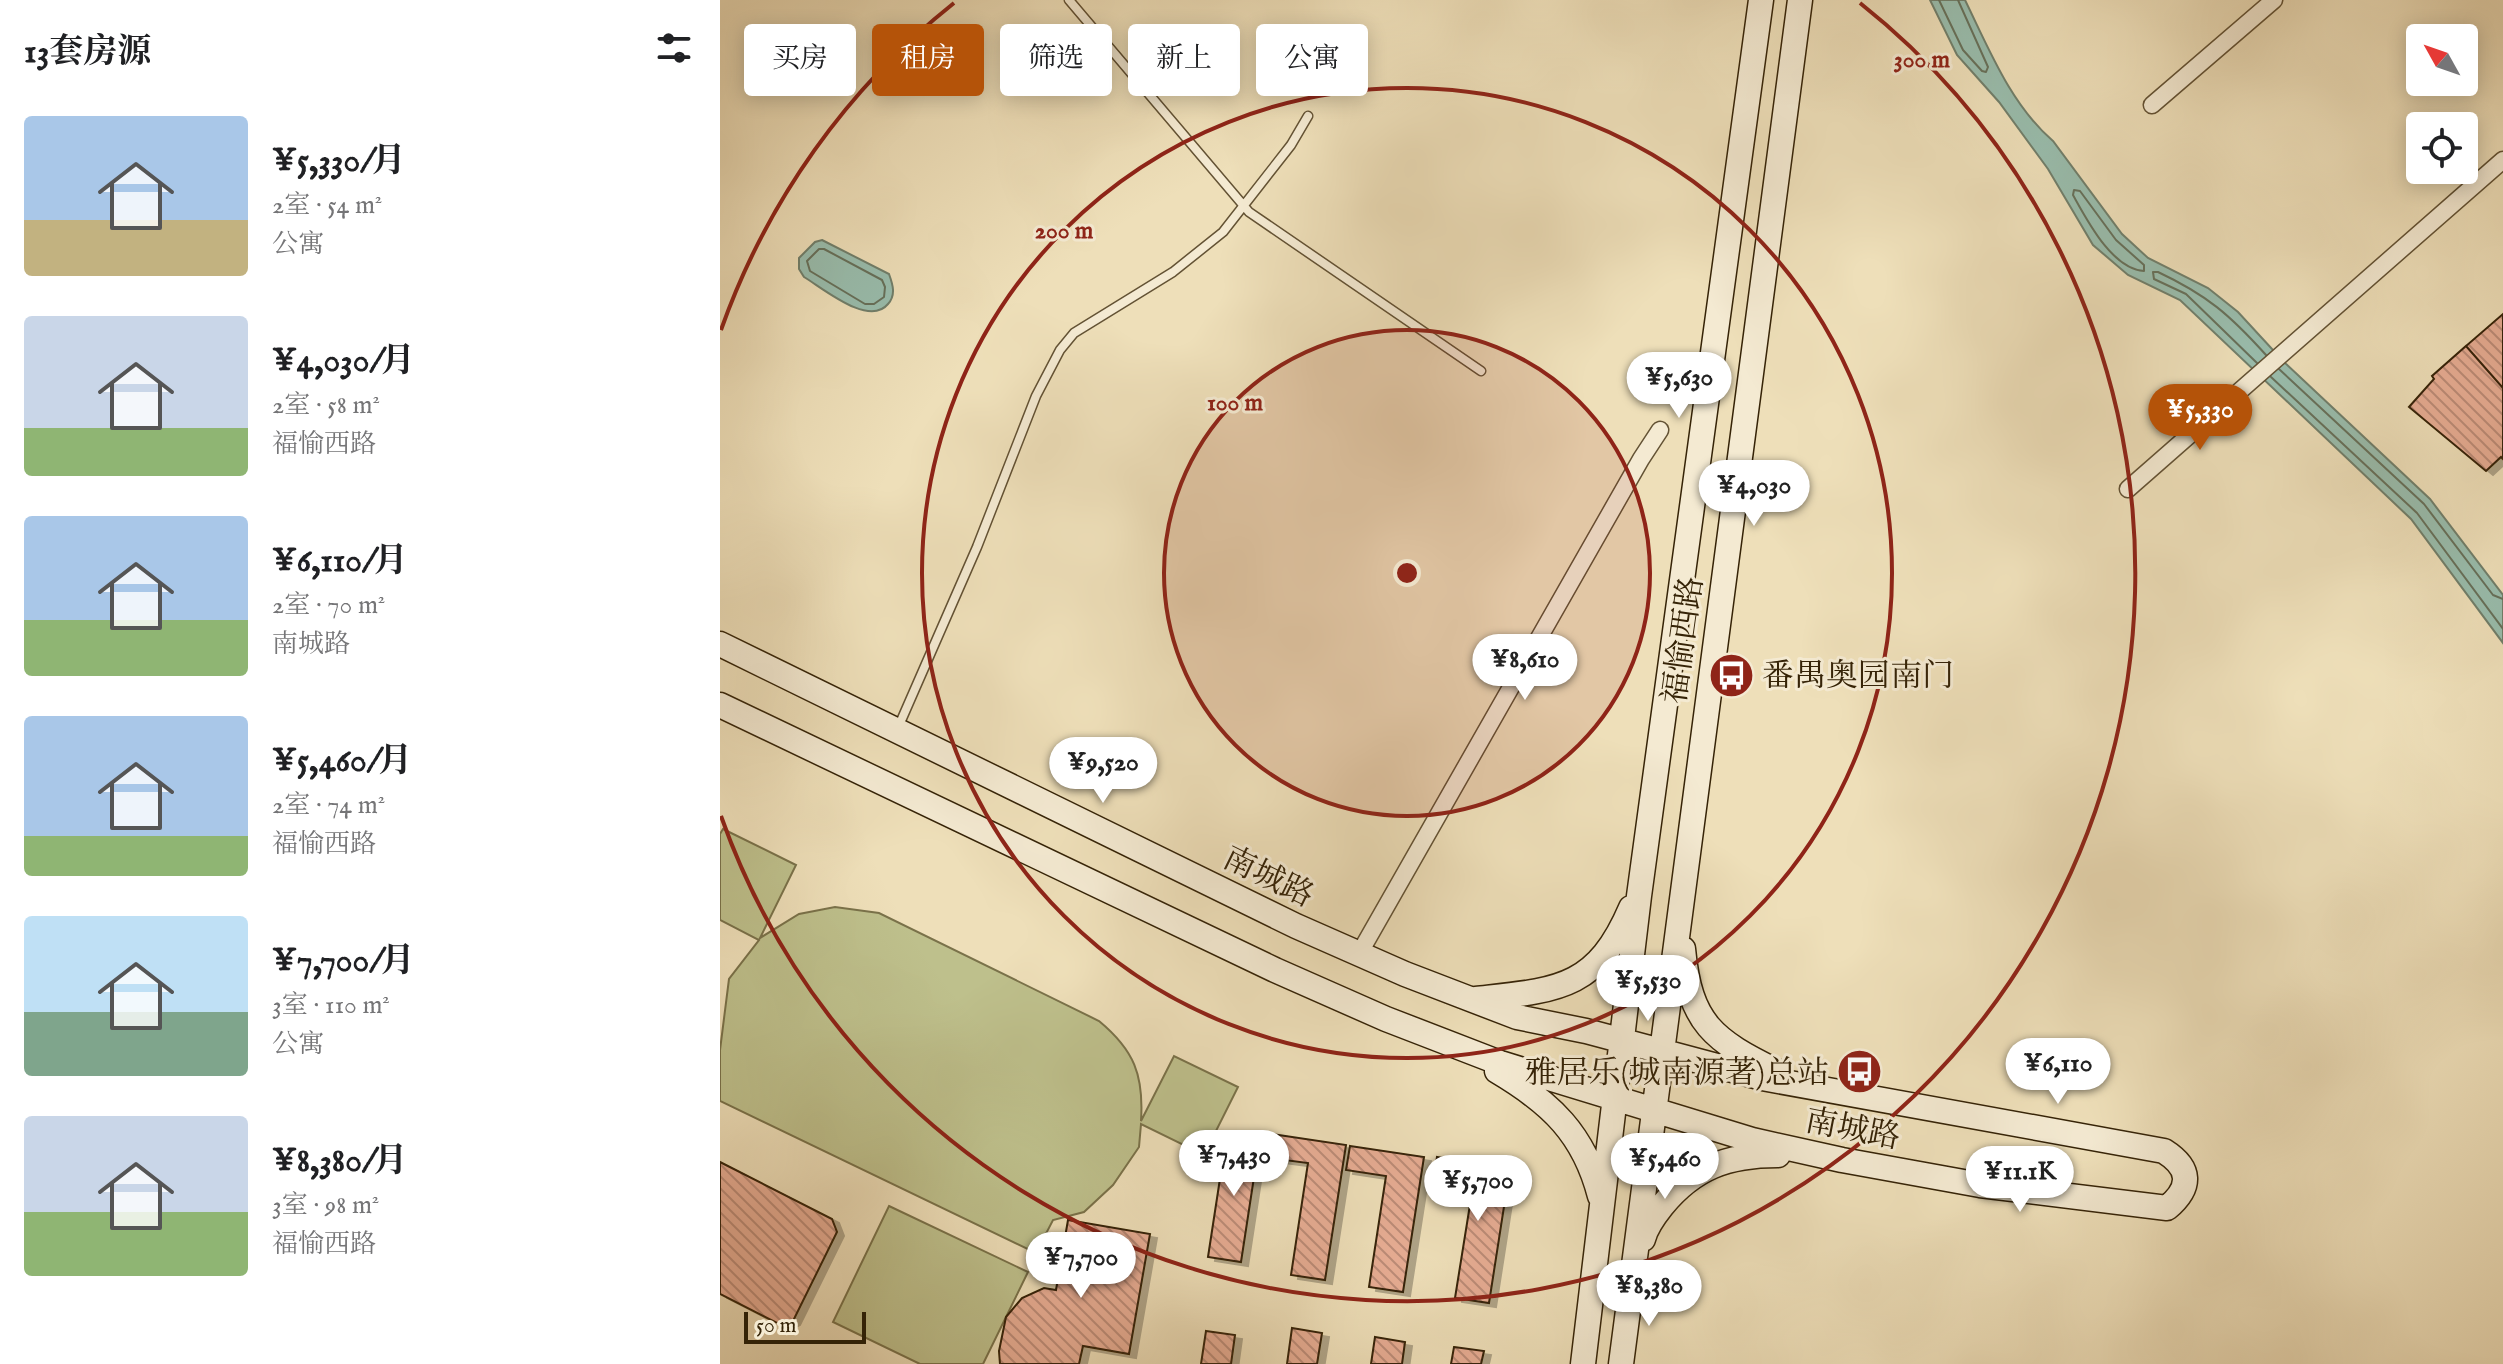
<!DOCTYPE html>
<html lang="zh">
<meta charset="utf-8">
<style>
:root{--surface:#fff;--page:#f6f6f6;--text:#202124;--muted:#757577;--accent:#b45309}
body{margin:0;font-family:"IM FELL English","Noto Serif SC",serif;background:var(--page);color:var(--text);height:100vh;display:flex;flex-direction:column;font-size:30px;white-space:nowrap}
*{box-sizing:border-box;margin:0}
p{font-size:26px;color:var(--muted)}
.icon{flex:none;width:44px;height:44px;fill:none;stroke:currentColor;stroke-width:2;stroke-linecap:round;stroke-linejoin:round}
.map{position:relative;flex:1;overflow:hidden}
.details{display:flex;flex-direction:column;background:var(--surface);width:720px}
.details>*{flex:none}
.top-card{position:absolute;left:24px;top:24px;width:760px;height:72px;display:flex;gap:16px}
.needle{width:52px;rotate:310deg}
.buttons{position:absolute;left:1686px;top:24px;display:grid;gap:16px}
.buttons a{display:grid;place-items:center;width:72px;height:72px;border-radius:8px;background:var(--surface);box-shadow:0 4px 20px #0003;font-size:40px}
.scale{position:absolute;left:24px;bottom:20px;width:122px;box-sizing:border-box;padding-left:8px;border:4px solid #352307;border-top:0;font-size:22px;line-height:28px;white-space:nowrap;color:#352307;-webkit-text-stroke:6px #f4ead2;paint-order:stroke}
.price{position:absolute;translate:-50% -68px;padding:0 18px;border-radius:28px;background:#fff;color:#222;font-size:26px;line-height:52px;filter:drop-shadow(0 2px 4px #0008)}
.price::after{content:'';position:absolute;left:50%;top:48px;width:24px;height:18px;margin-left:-12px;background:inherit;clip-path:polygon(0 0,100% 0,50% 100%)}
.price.active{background:var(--accent);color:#fff}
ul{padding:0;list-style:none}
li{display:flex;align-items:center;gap:24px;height:200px;padding:0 24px}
li span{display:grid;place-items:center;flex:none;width:224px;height:160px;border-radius:8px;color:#555}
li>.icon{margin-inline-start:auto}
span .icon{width:96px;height:96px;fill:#fffc;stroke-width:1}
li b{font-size:34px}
h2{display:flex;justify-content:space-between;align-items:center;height:96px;padding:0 24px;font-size:34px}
.pill{padding:0 28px;border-radius:8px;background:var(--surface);box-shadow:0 4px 20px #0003;font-size:28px;line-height:72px}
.pill.active{background:var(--accent);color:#fff}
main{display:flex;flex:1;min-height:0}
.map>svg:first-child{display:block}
.garden{fill:#bec08c;stroke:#7a724a;stroke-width:2}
.water{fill:#99bdad;stroke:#717f6b;stroke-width:2}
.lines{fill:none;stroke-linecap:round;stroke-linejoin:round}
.shore{stroke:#67705a;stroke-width:2}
.building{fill:url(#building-back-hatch);stroke:#352307;stroke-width:2;filter:url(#shadow)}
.lane-casing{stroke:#635234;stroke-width:11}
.street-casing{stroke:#635234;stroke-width:19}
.secondary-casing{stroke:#352307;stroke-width:27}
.lane{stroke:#f4ead2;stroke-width:8}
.street{stroke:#f4ead2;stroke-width:16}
.secondary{stroke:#f4ead2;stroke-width:24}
.ring{fill:none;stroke:#8f2418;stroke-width:4}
.labels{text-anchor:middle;stroke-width:6;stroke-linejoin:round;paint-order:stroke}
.street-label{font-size:32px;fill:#352307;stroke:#f4ead2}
.poi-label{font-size:32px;fill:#352307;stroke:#f4ead2;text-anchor:start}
.centre{fill:#8f2418;stroke:#f4ead2;stroke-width:4}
.ring-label{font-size:24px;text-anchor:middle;font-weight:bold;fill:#8f2418;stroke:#f4ead2;stroke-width:6;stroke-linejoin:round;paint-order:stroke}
</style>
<main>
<section class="details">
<h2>13套房源<svg class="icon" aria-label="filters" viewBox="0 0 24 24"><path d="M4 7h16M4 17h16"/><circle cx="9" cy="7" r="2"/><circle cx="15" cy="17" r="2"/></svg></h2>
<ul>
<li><span style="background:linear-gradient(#a9c7e8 65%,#c2b280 0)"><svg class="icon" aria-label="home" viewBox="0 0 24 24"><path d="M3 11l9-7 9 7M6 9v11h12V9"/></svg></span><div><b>¥5,330/月</b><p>2室 · 54 m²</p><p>公寓</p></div></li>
<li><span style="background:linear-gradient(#c9d6e8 70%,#8fb573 0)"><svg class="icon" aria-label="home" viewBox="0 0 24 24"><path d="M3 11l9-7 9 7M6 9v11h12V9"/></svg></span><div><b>¥4,030/月</b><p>2室 · 58 m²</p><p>福愉西路</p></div></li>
<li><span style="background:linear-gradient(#a9c7e8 65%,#8fb573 0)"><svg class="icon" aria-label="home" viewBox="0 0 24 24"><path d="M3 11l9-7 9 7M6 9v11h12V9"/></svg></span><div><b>¥6,110/月</b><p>2室 · 70 m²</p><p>南城路</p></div></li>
<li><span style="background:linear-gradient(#a9c7e8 75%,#8fb573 0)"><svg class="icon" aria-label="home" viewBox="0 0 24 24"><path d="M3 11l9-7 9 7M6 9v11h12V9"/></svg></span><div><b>¥5,460/月</b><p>2室 · 74 m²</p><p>福愉西路</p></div></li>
<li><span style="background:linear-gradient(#bfe0f5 60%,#7fa58c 0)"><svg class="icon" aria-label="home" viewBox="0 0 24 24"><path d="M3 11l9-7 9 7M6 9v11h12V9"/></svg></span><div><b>¥7,700/月</b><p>3室 · 110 m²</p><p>公寓</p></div></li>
<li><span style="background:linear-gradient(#c9d6e8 60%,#8fb573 0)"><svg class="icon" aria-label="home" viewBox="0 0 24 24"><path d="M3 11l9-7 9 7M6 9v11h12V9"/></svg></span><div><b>¥8,380/月</b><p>3室 · 98 m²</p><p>福愉西路</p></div></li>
</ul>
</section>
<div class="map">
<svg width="1783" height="1364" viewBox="0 0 1783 1364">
<defs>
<pattern id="building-back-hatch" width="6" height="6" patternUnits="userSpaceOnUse" patternTransform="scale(2)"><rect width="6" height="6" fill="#e7ad94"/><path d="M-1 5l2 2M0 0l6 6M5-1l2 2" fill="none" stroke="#bc8c77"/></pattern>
<filter id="shadow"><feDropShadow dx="7" dy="4" stdDeviation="0" flood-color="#0004"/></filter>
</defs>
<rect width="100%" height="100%" fill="#eedfb9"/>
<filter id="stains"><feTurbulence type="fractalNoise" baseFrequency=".0025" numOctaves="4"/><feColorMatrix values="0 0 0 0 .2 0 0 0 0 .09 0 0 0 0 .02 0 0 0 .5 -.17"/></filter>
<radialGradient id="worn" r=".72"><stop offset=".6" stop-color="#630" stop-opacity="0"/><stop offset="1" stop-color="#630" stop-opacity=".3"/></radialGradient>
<path class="garden" d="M3,829l73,36 -36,73 39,-24 36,-7 44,6 220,108c35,29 45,54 42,100l33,-65 64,31 -34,68 -63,-31 -2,23 -26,38 -29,27 -31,8 -17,33 -316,-152v-51l9,-71 30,-39 -39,-20v-86z
M169,1206l139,66 -45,92h-63l-87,-42z"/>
<path class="water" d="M1210,0h35c24,49 46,105 88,141l69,93 26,24 60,30 30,24 46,50 146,137 73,96v48l-92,-124 -231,-219 -52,-25 -35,-30 -45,-76 -49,-67 -42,-47z
M102,240l67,34c4,11 7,21 -1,30 -19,23 -64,-15 -84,-27l-5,-8v-11l16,-16z"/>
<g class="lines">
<path class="shore" d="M1219,0l24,50 19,21 4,1 2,-5 -30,-67
M1354,190l6,1 36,49 28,25v6c-32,-2 -57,-51 -71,-76z
M99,249h5l58,31 3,7 -1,10 -10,7h-9l-55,-33 -3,-10z
M1537,363l-71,-69 -32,-15 -1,-7h5c49,23 72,43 108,83
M1559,369l145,135 69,91 10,4
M1551,377l146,136 86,116"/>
</g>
<path class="building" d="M1783,314v74l-37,-42z
M1746,346l37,42v71l-2,-2 -15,14 -77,-64 25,-28 -2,-3z
M507,1133l33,5 -19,124 -33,-5z
M552,1134l74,11 -21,135 -34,-5 17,-112 -39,-5z
M630,1146l74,11 -21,135 -34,-5 17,-111 -40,-6z
M717,1157l73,11 -21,135 -34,-5 18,-112 -40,-5z
M0,1162l112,57 5,13 -44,89 -10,5 -63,-32z
M348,1220l82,14 -21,120 -46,-8 -4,18h-79l-1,-13 7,-34 16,-19 22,-10 12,2z
M572,1328l30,5 -5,31h-30z
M486,1331l29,4 -4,29h-30z
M655,1337l30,5 -3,22h-31z
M734,1347l30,4 -3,13h-30z"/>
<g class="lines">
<defs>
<path id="lane" d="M349,0l180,212 232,159
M177,730l80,-183 59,-151 24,-46 14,-17 99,-61 50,-40 68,-87 17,-29"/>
<path id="street" d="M1432,105l122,-105
M1408,489l375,-329
M639,954l282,-495 19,-29"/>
<path id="secondary" d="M0,644l576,282 109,48 112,43 69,14 176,47 402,73c27,17 28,36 3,57l-187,-23 -138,-25 -90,-20 -252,-77 -114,-44 -111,-49 -555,-265
M963,949c7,75 30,91 95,123
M756,999c81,-9 120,-9 155,-91
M777,1071c54,32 87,63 103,125
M923,1239c3,-12 11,-23 19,-33 32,-39 66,-51 116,-51
M863,1364l56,-468 122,-896
M901,1364l179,-1364"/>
</defs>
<use href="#lane" class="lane-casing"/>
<use href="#street" class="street-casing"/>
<use href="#secondary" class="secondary-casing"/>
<use href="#lane" class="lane"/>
<use href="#street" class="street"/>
<use href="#secondary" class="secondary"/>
</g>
<circle cx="687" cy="573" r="243" fill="#8f2418" fill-opacity=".12"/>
<g class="ring">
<circle cx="687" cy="573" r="243"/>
<circle cx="687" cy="573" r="485"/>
<path d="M1 330A728 728 0 0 1 234 3M1140 3A728 728 0 1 1 1 816"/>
</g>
<defs>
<symbol id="bus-disc" viewBox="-11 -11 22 22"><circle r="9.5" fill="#8f2418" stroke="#f4ead2"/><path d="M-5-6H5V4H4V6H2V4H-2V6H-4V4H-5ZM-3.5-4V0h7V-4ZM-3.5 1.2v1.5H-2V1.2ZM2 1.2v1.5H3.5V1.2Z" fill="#fff"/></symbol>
</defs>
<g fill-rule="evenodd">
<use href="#bus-disc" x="986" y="650" width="51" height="51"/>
<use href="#bus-disc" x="1114" y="1046" width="51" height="51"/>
</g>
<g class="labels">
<g class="street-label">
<text transform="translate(962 640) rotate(-82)" y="11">福愉西路</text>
<text transform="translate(549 876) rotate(26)" y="11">南城路</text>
<text transform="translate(1133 1128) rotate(11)" y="11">南城路</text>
</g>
<g class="poi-label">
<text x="1042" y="686">番禺奥园南门</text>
<text x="1109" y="1083" text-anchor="end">雅居乐(城南源著)总站</text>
</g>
</g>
<circle cx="687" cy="573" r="12" class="centre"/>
<g class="ring-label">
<text x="1202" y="67">300 m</text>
<text x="344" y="238">200 m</text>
<text x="515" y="410">100 m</text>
</g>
<rect width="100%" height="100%" filter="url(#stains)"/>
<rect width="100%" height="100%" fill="url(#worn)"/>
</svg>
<div class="buttons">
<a><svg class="needle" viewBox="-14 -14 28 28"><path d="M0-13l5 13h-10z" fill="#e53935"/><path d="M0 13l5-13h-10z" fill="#757577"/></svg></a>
<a><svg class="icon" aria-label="locate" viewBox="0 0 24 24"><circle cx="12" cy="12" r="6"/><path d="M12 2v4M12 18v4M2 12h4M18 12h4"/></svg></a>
</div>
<div class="scale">50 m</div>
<b class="price" style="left:959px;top:420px">¥5,630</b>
<b class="price active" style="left:1480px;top:452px">¥5,330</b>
<b class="price" style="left:1034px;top:528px">¥4,030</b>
<b class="price" style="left:805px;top:702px">¥8,610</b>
<b class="price" style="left:383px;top:805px">¥9,520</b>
<b class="price" style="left:928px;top:1023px">¥5,530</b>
<b class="price" style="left:1338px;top:1106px">¥6,110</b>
<b class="price" style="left:514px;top:1198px">¥7,430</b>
<b class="price" style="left:945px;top:1201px">¥5,460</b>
<b class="price" style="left:1300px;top:1214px">¥11.1K</b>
<b class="price" style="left:758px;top:1223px">¥5,700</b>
<b class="price" style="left:361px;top:1300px">¥7,700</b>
<b class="price" style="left:929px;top:1328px">¥8,380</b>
<div class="top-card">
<a class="pill">买房</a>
<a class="pill active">租房</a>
<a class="pill">筛选</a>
<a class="pill">新上</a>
<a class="pill">公寓</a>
</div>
</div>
</main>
